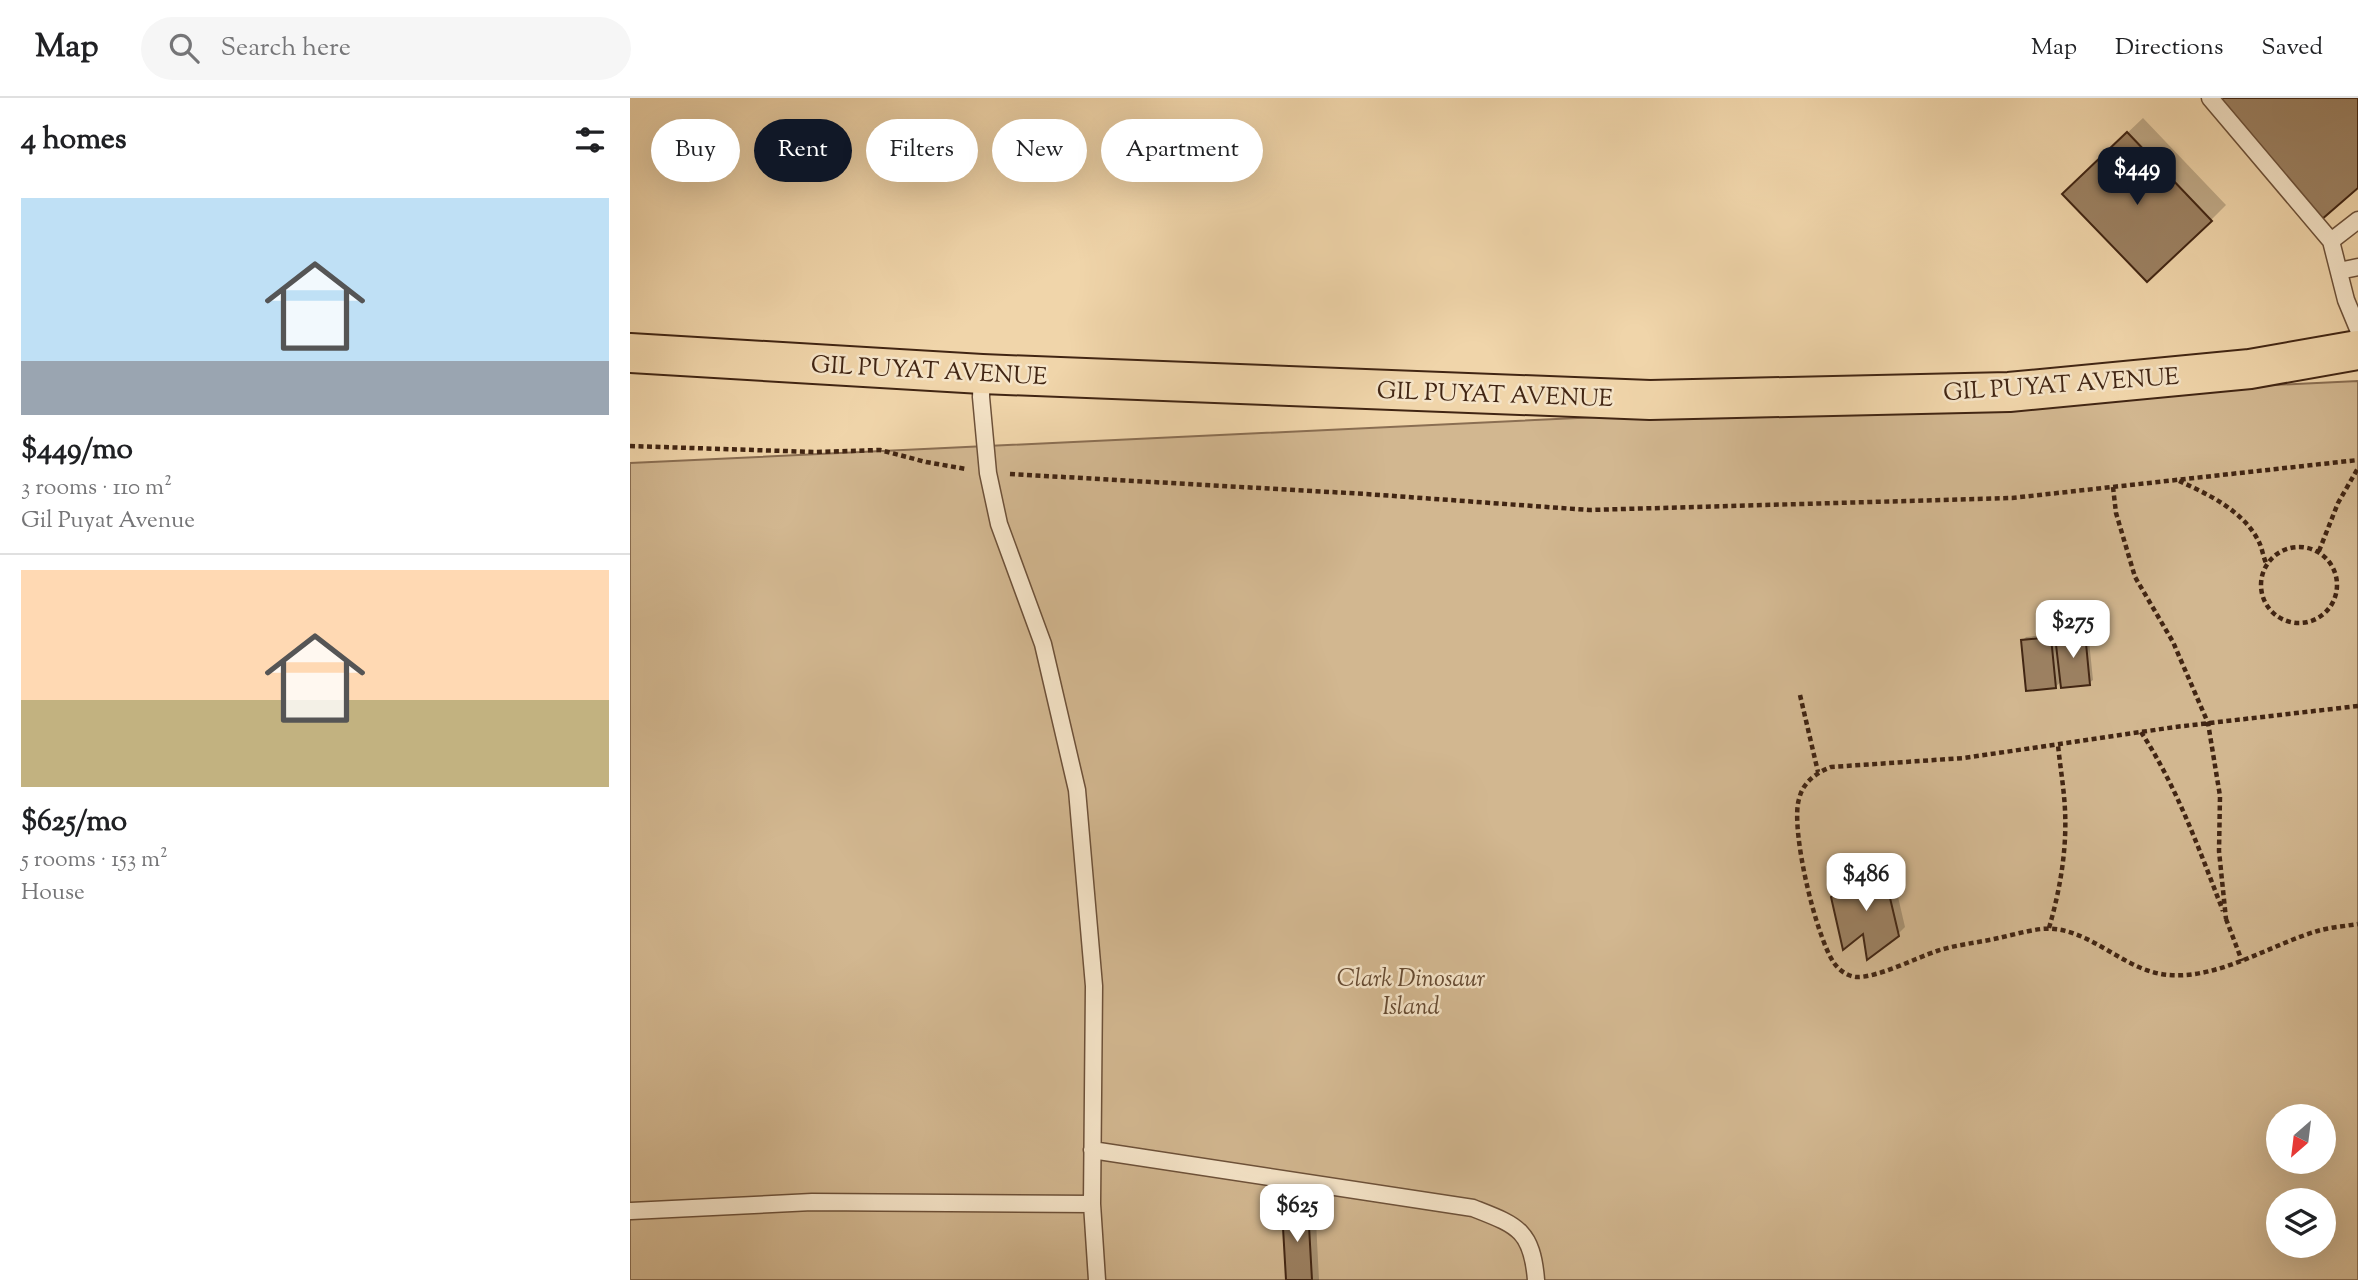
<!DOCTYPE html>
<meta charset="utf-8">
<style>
:root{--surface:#fff;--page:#f6f6f6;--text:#202124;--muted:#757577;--line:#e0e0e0;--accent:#111827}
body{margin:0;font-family:"Sorts Mill Goudy",serif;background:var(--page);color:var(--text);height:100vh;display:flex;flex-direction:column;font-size:26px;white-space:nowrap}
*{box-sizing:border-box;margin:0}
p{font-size:23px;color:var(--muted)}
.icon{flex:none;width:38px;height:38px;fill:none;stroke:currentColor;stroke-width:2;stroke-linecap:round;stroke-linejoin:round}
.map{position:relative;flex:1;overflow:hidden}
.sheet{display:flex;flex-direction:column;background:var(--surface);width:630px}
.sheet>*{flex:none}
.banner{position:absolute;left:21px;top:21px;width:665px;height:63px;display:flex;gap:14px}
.needle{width:46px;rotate:208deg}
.buttons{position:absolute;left:1636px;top:1006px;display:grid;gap:14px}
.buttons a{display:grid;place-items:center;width:70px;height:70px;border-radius:50%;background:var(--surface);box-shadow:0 7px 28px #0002;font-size:35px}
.price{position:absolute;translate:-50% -60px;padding:0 16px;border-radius:14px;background:#fff;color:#222;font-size:23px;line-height:46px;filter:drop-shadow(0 2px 4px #0008)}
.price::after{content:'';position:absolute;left:50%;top:42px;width:21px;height:16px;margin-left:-10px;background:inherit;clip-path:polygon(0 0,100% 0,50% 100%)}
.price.selected{background:var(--accent);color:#fff}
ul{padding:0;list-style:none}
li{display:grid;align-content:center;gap:14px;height:371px;padding:0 21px}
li+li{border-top:2px solid var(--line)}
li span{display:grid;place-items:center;height:217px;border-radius:0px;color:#555}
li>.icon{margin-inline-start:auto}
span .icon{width:126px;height:126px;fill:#fffc;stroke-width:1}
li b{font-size:30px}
h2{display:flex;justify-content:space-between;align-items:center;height:84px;padding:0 21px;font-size:30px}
.tag{padding:0 24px;border-radius:32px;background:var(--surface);box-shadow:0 7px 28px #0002;font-size:24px;line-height:63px}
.tag.selected{background:var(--accent);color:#fff}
header{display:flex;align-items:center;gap:42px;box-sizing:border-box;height:98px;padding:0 35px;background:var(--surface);border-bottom:2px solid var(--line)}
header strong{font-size:33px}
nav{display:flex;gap:38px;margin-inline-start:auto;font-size:24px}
.search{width:490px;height:63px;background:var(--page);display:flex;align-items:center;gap:18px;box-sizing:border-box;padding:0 24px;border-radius:38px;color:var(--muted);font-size:26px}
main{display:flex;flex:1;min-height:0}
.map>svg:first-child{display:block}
.green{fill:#d2b790;stroke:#8a6e52;stroke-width:2;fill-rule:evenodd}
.shadow{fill:#0003}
.building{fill:#9c8162;stroke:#412513;stroke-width:2}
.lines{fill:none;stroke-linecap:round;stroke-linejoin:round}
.service-casing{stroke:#6d5139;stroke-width:19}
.primary-casing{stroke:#412513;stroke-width:42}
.path{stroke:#412513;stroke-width:4.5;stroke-dasharray:5 3.5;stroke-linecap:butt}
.service{stroke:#f5e4c8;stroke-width:16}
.primary{stroke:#f0d5aa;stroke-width:38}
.labels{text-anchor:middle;stroke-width:5;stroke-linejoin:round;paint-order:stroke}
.street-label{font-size:24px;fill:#412513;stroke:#f5e4c8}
.park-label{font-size:24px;font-style:italic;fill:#654a32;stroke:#f5e4c8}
</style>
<header>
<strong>Map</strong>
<div class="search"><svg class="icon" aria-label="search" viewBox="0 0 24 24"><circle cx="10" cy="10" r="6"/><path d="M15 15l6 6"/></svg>Search here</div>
<nav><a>Map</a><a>Directions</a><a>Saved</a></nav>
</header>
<main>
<section class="sheet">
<h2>4 homes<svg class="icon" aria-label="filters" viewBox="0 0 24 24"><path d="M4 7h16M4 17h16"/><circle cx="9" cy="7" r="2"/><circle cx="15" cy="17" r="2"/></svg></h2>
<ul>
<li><span style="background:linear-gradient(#bfe0f5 75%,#9aa5b1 0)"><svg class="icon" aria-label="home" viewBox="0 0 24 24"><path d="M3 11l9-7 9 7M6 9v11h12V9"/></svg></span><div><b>$449/mo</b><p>3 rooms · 110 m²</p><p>Gil Puyat Avenue</p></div></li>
<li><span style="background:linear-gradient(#ffd9b3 60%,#c2b280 0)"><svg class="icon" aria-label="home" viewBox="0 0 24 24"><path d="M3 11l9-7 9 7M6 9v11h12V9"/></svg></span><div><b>$625/mo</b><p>5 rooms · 153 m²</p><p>House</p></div></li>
</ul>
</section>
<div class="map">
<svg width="1728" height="1182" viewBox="0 0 1728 1182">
<rect width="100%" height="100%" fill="#f0d5aa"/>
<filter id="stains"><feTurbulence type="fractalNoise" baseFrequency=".00286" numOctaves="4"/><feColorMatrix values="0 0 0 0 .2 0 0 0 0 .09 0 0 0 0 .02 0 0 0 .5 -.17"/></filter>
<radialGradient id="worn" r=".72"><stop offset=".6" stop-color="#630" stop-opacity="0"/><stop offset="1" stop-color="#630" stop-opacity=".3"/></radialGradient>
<path class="green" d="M1728,283v899h-1728v-817zM1648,1018h46v46h-46zM1648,1102h46v46h-46z"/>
<path class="shadow" d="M1513,20l83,87 -15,15 -131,-42z
M1458,533l5,49 -4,3 -27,-2 -7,6 -32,-47 3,-3 28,-3v6l7,-7z
M1259,760l16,69 -8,8 -33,-4 -31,-34 8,-8z
M685,1103l4,79h-32l-3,-70 8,-7z"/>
<path class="building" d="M1590,0h138v90l-37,32z
M1497,34l85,89 -65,61 -85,-88z
M1455,535l5,52 -29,3 -6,-52z
M1421,539l5,51 -30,3 -5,-51z
M1252,766l17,72 -32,24 -4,-26 -20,16 -12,-53z
M678,1110l4,72h-26l-4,-70z"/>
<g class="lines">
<defs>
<path id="service" d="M1580,0l121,143 27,-21
M1701,143l15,59 12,29
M1709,173l19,-4
M352,276l-1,23 7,76 11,51 44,120 34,146 17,196 -2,218 5,76
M462,1052l381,58c43,17 59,21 63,72
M1,1113l181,-9 280,2"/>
<path id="primary" d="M0,255l352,21 668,26 359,-8 241,-23 108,-19"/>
</defs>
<use href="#service" class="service-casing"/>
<use href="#primary" class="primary-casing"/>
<path class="path" d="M0,348l185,6 65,-2 46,12 40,7
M380,376l356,20 223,16 423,-12 346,-38
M1549,383c29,13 65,30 80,61 3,6 4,14 7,21
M1483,389l3,26 19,64 38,65 35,81 12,73 -1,55 7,68
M1631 487a38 38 0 1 1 76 0a38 38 0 1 1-76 0Z
M1689,453l19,-48 20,-35
M1170,597l18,77
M1728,608l-183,21 -211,31 -133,9c-15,6 -28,15 -32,32 -9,30 17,138 35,164 5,7 13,13 22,14 21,1 60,-19 81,-26 18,-6 38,-8 57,-12 15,-3 31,-8 47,-10 47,-5 82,43 128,46 52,4 104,-32 152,-45 12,-3 25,-4 37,-6
M1511,634c36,55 58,117 82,179
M1596,821l16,42
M1419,830c11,-38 18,-78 16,-118 -1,-22 -5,-44 -7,-65"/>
<use href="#service" class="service"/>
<use href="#primary" class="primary"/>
</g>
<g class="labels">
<g class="street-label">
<text transform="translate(299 272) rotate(3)" y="8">GIL PUYAT AVENUE</text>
<text transform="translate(1431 286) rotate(-4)" y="8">GIL PUYAT AVENUE</text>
<text transform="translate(865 296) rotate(2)" y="8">GIL PUYAT AVENUE</text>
</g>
<g class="park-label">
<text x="781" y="888">Clark Dinosaur<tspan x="781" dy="28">Island</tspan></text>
</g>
</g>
<rect width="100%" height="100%" filter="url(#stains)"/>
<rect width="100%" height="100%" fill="url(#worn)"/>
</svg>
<div class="buttons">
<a><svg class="needle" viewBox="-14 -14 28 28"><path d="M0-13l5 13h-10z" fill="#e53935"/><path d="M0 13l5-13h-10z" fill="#757577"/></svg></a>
<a><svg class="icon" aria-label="layers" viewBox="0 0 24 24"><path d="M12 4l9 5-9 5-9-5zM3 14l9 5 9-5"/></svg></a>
</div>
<b class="price selected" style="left:1507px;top:109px">$449</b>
<b class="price" style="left:1443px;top:562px">$275</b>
<b class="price" style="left:1236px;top:815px">$486</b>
<b class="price" style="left:667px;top:1146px">$625</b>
<div class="banner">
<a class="tag">Buy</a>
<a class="tag selected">Rent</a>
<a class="tag">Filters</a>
<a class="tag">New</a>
<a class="tag">Apartment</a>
</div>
</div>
</main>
